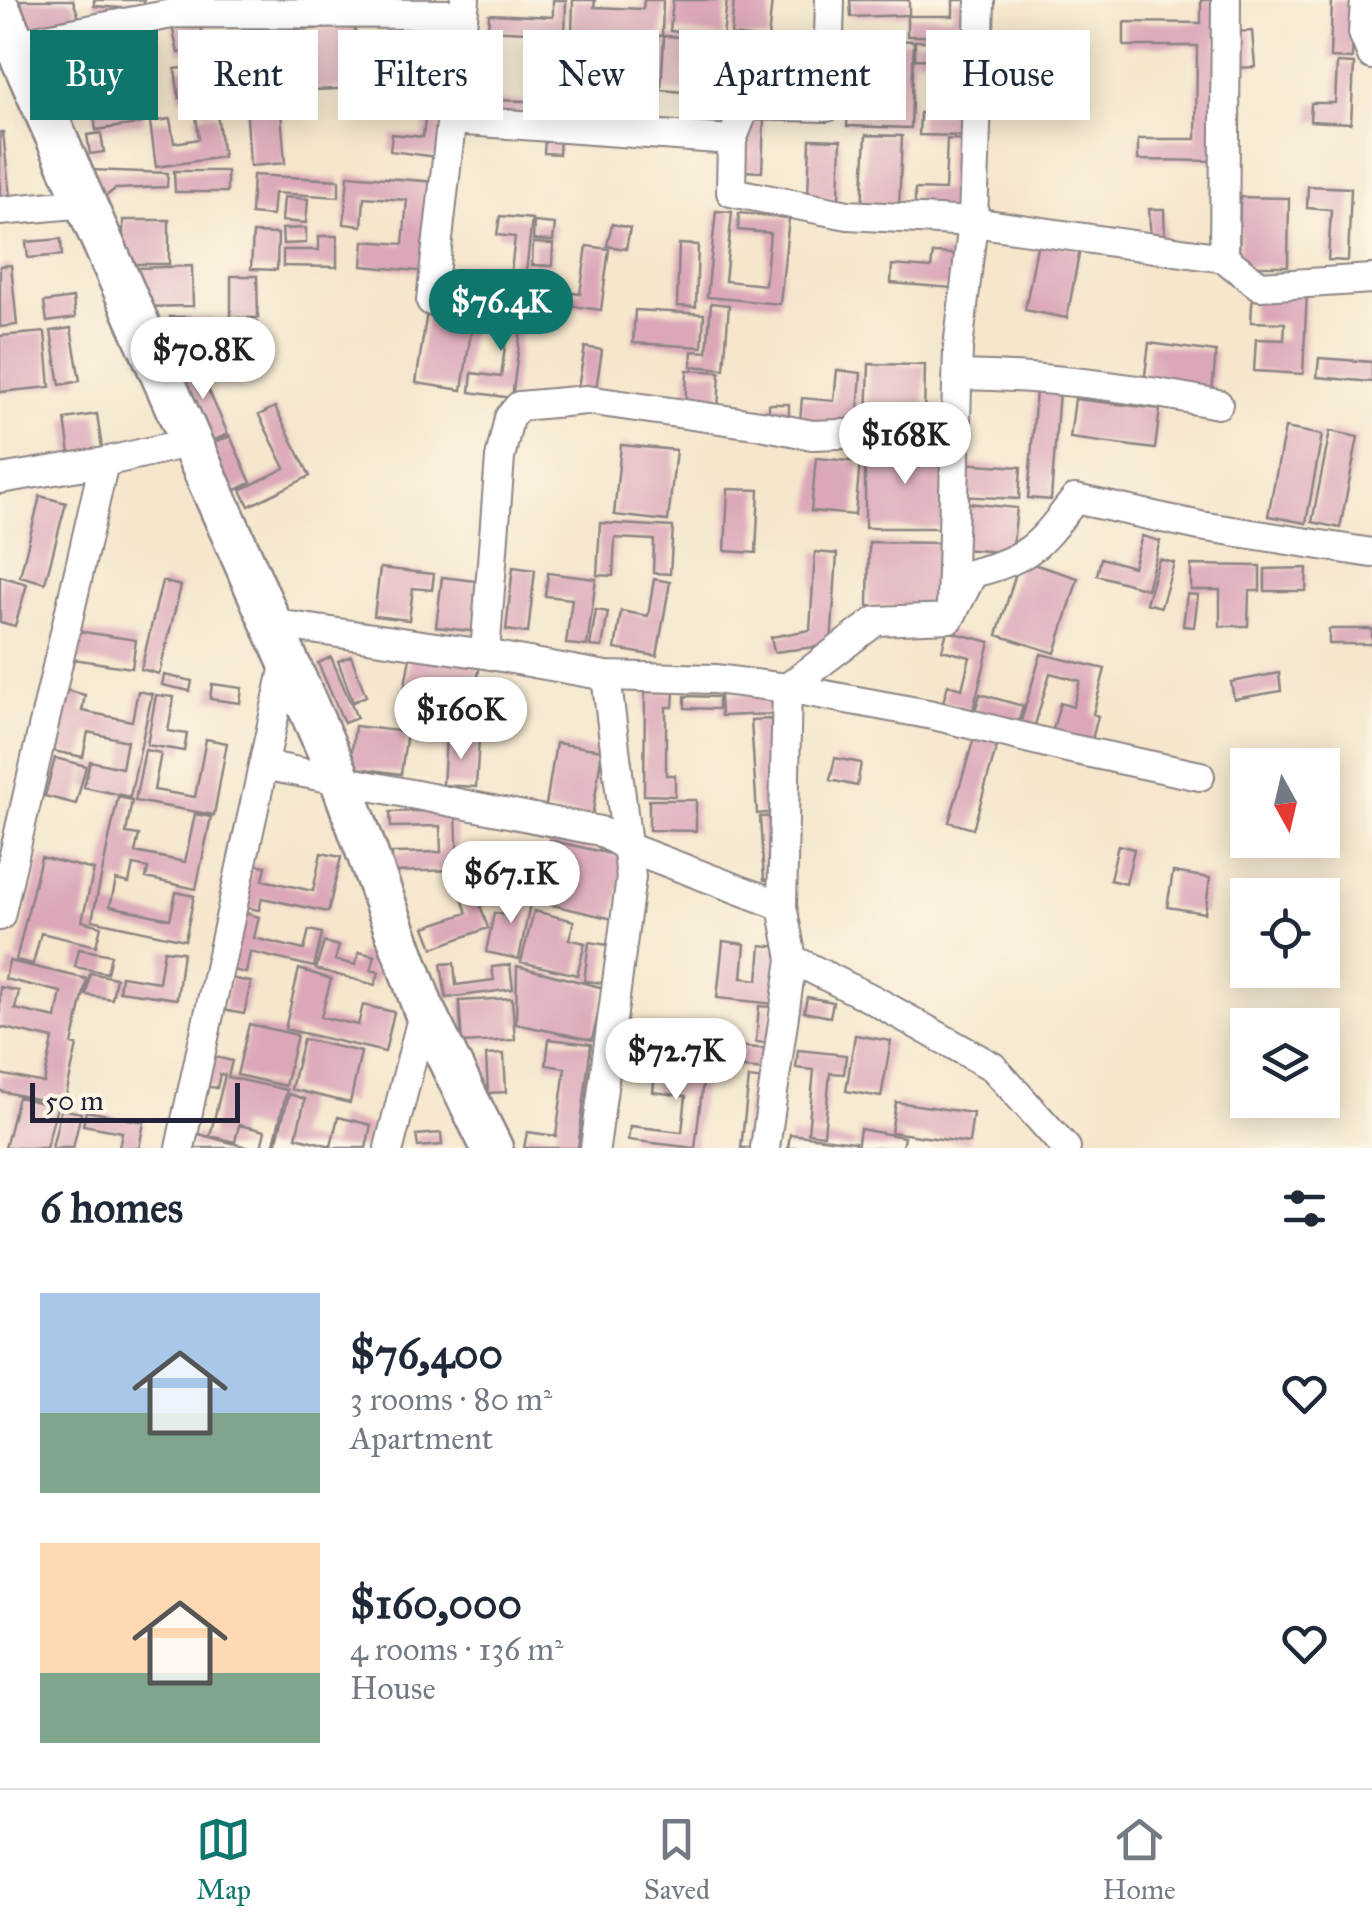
<!DOCTYPE html>
<meta charset="utf-8">
<style>
:root{--surface:#fff;--page:#f2f2f3;--text:#1f2937;--muted:#747a83;--line:#e0e1e3;--accent:#0f766e}
body{margin:0;font-family:"IM FELL Great Primer",serif;background:var(--page);color:var(--text);height:100vh;display:flex;flex-direction:column;font-size:38px;white-space:nowrap}
*{box-sizing:border-box;margin:0}
p{font-size:32px;color:var(--muted)}
.icon{flex:none;width:55px;height:55px;fill:none;stroke:currentColor;stroke-width:2;stroke-linecap:round;stroke-linejoin:round}
.map{position:relative;height:1148px;overflow:hidden}
.sheet{display:flex;flex-direction:column;background:var(--surface);flex:1}
.sheet>*{flex:none}
.hud{position:absolute;left:30px;top:30px;width:1312px;height:90px;display:flex;gap:20px}
.needle{width:65px;rotate:172deg}
.controls{position:absolute;left:1230px;top:748px;display:grid;gap:20px}
.controls a{display:grid;place-items:center;width:110px;height:110px;border-radius:0px;background:var(--surface);box-shadow:0 5px 25px #0003;font-size:50px}
.scale{position:absolute;left:30px;bottom:25px;width:210px;box-sizing:border-box;padding-left:10px;border:5px solid #22223b;border-top:0;font-size:28px;line-height:35px;white-space:nowrap;color:#22223b;-webkit-text-stroke:8px #fcf5e5;paint-order:stroke}
.price{position:absolute;translate:-50% -85px;padding:0 22px;border-radius:35px;background:#fff;color:#222;font-size:32px;line-height:65px;filter:drop-shadow(0 2px 5px #0008)}
.price::after{content:'';position:absolute;left:50%;top:60px;width:30px;height:22px;margin-left:-15px;background:inherit;clip-path:polygon(0 0,100% 0,50% 100%)}
.price.active{background:var(--accent);color:#fff}
ul{padding:0;list-style:none}
li{display:flex;align-items:center;gap:30px;height:250px;padding:0 40px}
li span{display:grid;place-items:center;flex:none;width:280px;height:200px;border-radius:0px;color:#555}
li>.icon{margin-inline-start:auto}
span .icon{width:120px;height:120px;fill:#fffc;stroke-width:1}
li b{font-size:42px}
h2{display:flex;justify-content:space-between;align-items:center;height:120px;padding:0 40px;font-size:42px}
.pill{padding:0 35px;border-radius:0px;background:var(--surface);box-shadow:0 5px 25px #0003;font-size:35px;line-height:90px}
.pill.active{background:var(--accent);color:#fff}
.tab-bar{display:flex;justify-content:space-around;align-items:center;height:140px;border-top:2px solid var(--line);background:var(--surface);font-size:28px;color:var(--muted)}
.tab-bar a{display:grid;justify-items:center;gap:5px}
.tab-bar .active{color:var(--accent)}
.map>svg:first-child{display:block}
.building{fill:#dca8b9}
.lines{fill:none;stroke-linecap:round;stroke-linejoin:round}
.street-casing{stroke:#8c8484;stroke-width:32}
.secondary-casing{stroke:#8c8484;stroke-width:45}
.street{stroke:#fff;stroke-width:28}
.secondary{stroke:#fff;stroke-width:40}
</style>
<div class="map">
<svg width="1372" height="1148" viewBox="0 0 1372 1148">
<rect width="100%" height="100%" fill="#fcf5e5"/>
<filter id="ink" filterUnits="userSpaceOnUse"><feTurbulence type="fractalNoise" baseFrequency=".01" numOctaves="2"/><feDisplacementMap in="SourceGraphic" scale="20" xChannelSelector="R" yChannelSelector="G"/><feConvolveMatrix kernelMatrix="1 2 1 2 8 2 1 2 1" color-interpolation-filters="sRGB"/></filter>
<filter id="wash" filterUnits="userSpaceOnUse"><feTurbulence type="fractalNoise" baseFrequency=".0048" numOctaves="4" result="noise"/><feDisplacementMap in="SourceGraphic" scale="40" xChannelSelector="R" yChannelSelector="G"/><feGaussianBlur stdDeviation="2.25" result="paint"/><feColorMatrix in="noise" values="0 0 0 0 0 0 0 0 0 0 0 0 0 0 0 0 0 1.4 0 .05"/><feComposite in="paint" operator="in"/></filter>
<g filter="url(#wash)">
<rect width="100%" height="100%" fill="#f5e6cc"/>
<g id="blocks">
<path class="building" d="M20,0h53l7,21 -48,15z
M94,0h50v10l-50,-4z
M553,0h13l-1,34 -77,-4 1,-16 64,3z
M573,0h22l-1,7 49,2 1,-9h19l-1,36 -90,-3z
M673,0h54l-4,37 -53,-6z
M734,0h38l-4,39 -37,-4z
M850,0h59v15l-58,2z
M953,0h21v36h-67v-20h46z
M1201,0h17l-2,161 -78,-1v-21h58l1,-93h-73v-24l77,1z
M1332,0h21l-1,59 -22,-1z
M200,21l5,27 -27,5 -6,-27z
M355,27l3,61 -67,3 -3,-61z
M268,28l9,63 -55,8 -9,-63z
M1252,31l3,36 -18,1 -3,-36z
M562,36l96,3 -1,30h-21l1,-16 -61,-3v14l-15,-1z
M664,36l79,5 -3,50 -24,-2 2,-32 -20,-2 -2,38 -35,-3z
M861,39l53,2 -3,87 -64,-2 1,-25 39,1 1,-39 -28,-1z
M915,41h54l-1,95 -49,-1 1,-22h27v-53l-32,-1z
M131,43l13,80 -48,7 -12,-79z
M794,50l24,1 -4,50 -24,-2z
M208,53l8,57 -12,2 -2,-17 -23,3 -4,-29 23,-3 -1,-11z
M1337,63l17,1 -3,59 -41,-2 1,-18h24z
M637,76l19,1 -2,44 -19,-1z
M558,79h14l-1,37h-14z
M597,97l30,1 -2,25 -29,-2z
M280,99l5,64 -35,3 -4,-65z
M465,99l87,3 -1,15 -87,-3z
M426,110l17,2 -6,45 -47,-6 2,-17 31,3z
M217,113l6,44 -67,10 -6,-45 20,-3 4,24 25,-4 -3,-23z
M745,118l19,1 -2,53 -20,-1z
M0,132h3l7,66 -10,1z
M101,133l3,19 -14,2 -3,-19z
M866,135l36,1 -3,74 -37,-2z
M545,138h15l-1,16 -15,-1z
M810,139l31,1 -2,59 -31,-1z
M947,139l25,1 -4,71 -53,-3v-19l30,1z
M91,170l77,3 -1,14 -52,2 -18,14z
M174,171h53v21h-52z
M253,175l86,5v17l-65,-4 -2,23 -21,-2z
M348,175l88,7 -7,90 -67,-6 2,-25 39,3 4,-44 -43,-3 -2,29 -18,-2z
M1308,186l43,2 -3,73 -20,-1 3,-50 -24,-2z
M284,197l24,2 -2,24 -24,-2z
M1240,197l49,1 -1,68h-49z
M1149,209h15l1,32 -14,1z
M716,211l16,1 -7,69 40,4 5,-52 -32,-3 1,-17 50,5 -9,86 -73,-7z
M500,216l32,3 -9,81 -77,-9 2,-18 62,7 5,-43 -18,-2z
M123,220h46v44h-46z
M534,222l21,2 -2,17 -20,-1z
M612,224l18,4 -4,21 -19,-3z
M306,228v15l-23,1 -1,-15z
M253,233l25,1 -1,36 -26,-1z
M319,236h18v31l-54,-1v-16h36z
M61,239l1,16 -34,3 -2,-16z
M1038,241l42,8 -13,69 -42,-8z
M533,243l20,1 -1,22 -20,-1z
M679,244l19,1 -2,62 -19,-1z
M587,246l22,3 -8,61 -51,-7 2,-13 28,4z
M933,253l22,1 -3,34 -61,-5 1,-18 39,3z
M11,265l6,60 -17,2v-61z
M192,266l1,40 -55,1 -1,-39z
M231,276h26l1,42h-27z
M1253,288l54,3 -4,83 -49,-3 2,-32 28,1 1,-17 -34,-1z
M73,298l2,20 -28,4 -3,-20z
M711,303l18,2 -5,64 -33,-3 1,-15 15,1z
M483,309l40,5 -11,84 -42,-6 2,-19 29,4 6,-45 -27,-3z
M635,310l69,4 -2,33 -69,-4z
M427,312l46,7 -11,71 -46,-7z
M170,317h20v33h-20z
M196,318h18v14h27v-10h16v33l-61,-1z
M71,328l9,53 -20,4 -9,-54z
M45,332l5,55 -50,5v-56z
M1149,343l67,9 -4,40 -68,-9z
M585,347l17,3 -7,46 -18,-3z
M1319,358l53,4v20l-55,-5z
M196,362l32,72 -18,8 -33,-71z
M869,364l56,1 -1,56 -57,-2z
M687,370l33,2 -2,39 -33,-2z
M837,370l24,3 -4,54 -57,-5 2,-24 32,3z
M1036,390l23,1 -8,109 -23,-2z
M1075,399l85,10 -5,40 -85,-11z
M769,404h20v11h-20z
M275,407l35,69 -61,30 -8,-16 44,-22 -26,-53z
M97,414l5,35 -32,5 -5,-35z
M1285,428l37,7 -16,88 -38,-7z
M1330,431l28,6 -18,91 -28,-6z
M230,436l21,47 -19,9 -21,-48z
M621,445l55,5 -8,71 -54,-6z
M865,445l80,1v82h-80z
M816,458l44,4 -5,53 -44,-4z
M960,463l61,4 -2,32 -61,-3z
M728,489l31,1 -3,63 -31,-2z
M40,496l26,7 -21,80 -25,-7z
M967,503l50,5 -5,45 -49,-4z
M600,523l73,4 -3,47 -17,-1 1,-33 -39,-2 -2,38 -16,-1z
M1142,536l18,5 -13,48 -50,-14 4,-17 32,9z
M869,542l75,1 -1,64 -75,-1z
M815,552l22,2 -6,91 -57,7 -3,-15 39,-7z
M1159,559l15,4 -13,44 -15,-4z
M1020,560l58,18 -23,75 -58,-18z
M1191,565l69,1v25h-11l-1,35h-28v-36h-29z
M513,567l22,3 -7,63 -22,-3z
M380,568l54,6 -2,16 -19,-2 -4,32 -35,-4z
M1307,568l-1,23h-41v-22z
M548,573l48,6 -9,67 -21,-2 6,-45 -27,-3z
M0,576l27,8 -12,42 -15,-4z
M442,577l43,5 -7,50 -42,-5z
M654,579l16,3 -13,74 -42,-7 6,-38 27,5z
M162,581l19,5 -22,88 -18,-5z
M1187,594l11,1 -4,32 -11,-1z
M596,610l12,2 -6,35 -12,-1z
M1329,629h43v15h-43z
M77,631l59,9 -4,28 -59,-9z
M947,631l43,11 -17,68 -30,-8 5,-17 14,4 8,-32 -28,-7z
M412,647l69,13 -14,74 -69,-12z
M1041,654l64,15 -12,45 5,2 -8,32 -39,-11 9,-34 13,4 7,-26 -30,-8 -17,59 -14,-4z
M351,656l15,40 -13,6 -15,-41z
M331,657l26,61 -13,5 -26,-60z
M1279,673l2,18 -47,8 -3,-17z
M164,675l28,6 -2,10 -28,-6z
M212,684l30,4 -2,15 -30,-4z
M65,690l20,5 -3,16 50,10 6,-30 14,3 -22,103 -46,-10 6,-26 32,7 5,-27 -39,-9 -5,25 -30,-6z
M645,692h29l-1,15h-7v68h9v21l-31,-1z
M777,693l1,21 -57,2 -1,-21z
M980,694l43,12 -6,22 -43,-13z
M156,695l18,2 -6,34 19,3 -3,17 -37,-6z
M685,696l33,1v12l-33,-1z
M771,719l6,93 -20,2 -6,-94z
M355,726l52,6 -6,42 -51,-7z
M977,728l23,7 -27,94 -24,-7z
M446,737l33,2 -3,48 -33,-2z
M206,739l21,4 -13,72 -79,-14 10,-51 16,3 -7,37 41,7z
M556,743l46,7 -10,68 -47,-7z
M55,758l31,8 -10,38 -31,-8z
M835,758l26,5 -4,23 -27,-6z
M118,797l14,3 -6,33 13,2 -4,17 50,10 10,-48 16,3 -15,72 -50,-11 2,-10 -15,-3 -4,18 -13,-3 -6,26 60,13 6,-27 18,4 -9,44 -93,-20z
M649,800h47v31l-47,-1z
M456,810l2,60 -66,2v-19l49,-1 -1,-26 -49,1 -1,-15z
M776,816l3,63 -15,1 -4,-63z
M550,840l78,18 -15,61 -78,-18z
M1118,845l16,4 -8,35 -16,-4z
M475,850l3,17 -13,3 -3,-18z
M321,853l20,4 -13,55 -66,-14 -3,12 -16,-3 10,-43 13,2 -3,14 50,11z
M41,857l53,13 -12,51 19,5 -5,20 -55,-13 -8,31 -17,-4z
M468,870l20,58 -55,20 -8,-21 42,-14 -13,-38z
M1173,872l37,6 -5,35 -38,-6z
M515,884l18,4 -14,71 -33,-7 8,-39 15,3z
M534,911l40,10 -5,18 16,4 -8,32 -56,-13z
M241,912l18,5 -5,21 50,12 5,-20 13,3 -8,34 -64,-15 -4,21 -18,-4z
M723,941l22,3 -3,34 16,2 3,-35 20,2 -6,57 -58,-6z
M324,942l15,4 -4,14 20,5 4,-13 16,4 -4,14 8,2 -4,13 -59,-16z
M589,942l19,3 -5,38 -19,-2z
M79,949l32,6 -4,18 -32,-6z
M164,950l19,2 -6,47 -58,-8 2,-15 38,6z
M9,961l78,18 -15,65 5,1 -13,60 -64,-14v-17l44,9 9,-44 -53,-12v-40l19,4 -4,18 41,9 5,-26 -56,-13z
M454,963l2,22 38,-5 -2,-13 18,-2 3,24 -67,9 -5,-34z
M517,966l87,22 -12,52 -76,-16z
M299,969l32,10 -10,38 37,8 5,-20 31,7 -9,40 -100,-23z
M90,973l26,5 -4,21 -26,-4z
M230,978l21,4 -7,32 -21,-4z
M807,997l26,5 -3,15 -26,-5z
M512,998l3,42 -53,3 -3,-42z
M759,1006l13,1 -2,36 -14,-1z
M249,1024l48,11 -12,51 -48,-11z
M855,1035l36,6 -10,56 -35,-6z
M303,1039l58,13 -11,51 -59,-14z
M549,1039l42,5 -13,104h-54l3,-16 29,4 9,-68 -19,-3z
M711,1044l58,5 -2,21 -58,-5z
M798,1050l48,5 -2,19 -14,-1 -6,62 -16,-2 6,-63 -18,-2z
M504,1054l2,38 -18,1 -2,-38z
M211,1056l21,5 -4,16 59,13 -14,58h-12l4,-17 -26,-6 -4,17 -25,-6 15,-61 -5,-1 -3,14 -13,-2z
M657,1059l48,6 -10,83 -67,-8 2,-14 52,6 4,-36 -33,-4z
M749,1078l15,2 -8,68h-15z
M289,1094l16,5 -9,38 35,9 7,-29 33,8 -5,23h-91z
M18,1097l39,10 -11,41h-41z
M896,1102l77,11 -4,30 -78,-11z
M61,1109l20,4 -8,35h-21z
M86,1111l58,11 -5,26h-20l3,-16 -39,-7z
M860,1129l44,8 -2,11h-45z
M195,1133l52,14 -1,1h-55z
M441,1133l1,12 -24,2 -2,-12z
M790,1134l65,8 -1,6h-66z"/>
</g>
</g>
<g filter="url(#ink)">
<use href="#blocks" fill-opacity="0" stroke="#8c8484" stroke-width="2.5"/>
<g class="lines">
<defs>
<path id="street" d="M830,0l-3,107 -81,-2 -14,35 -1,52 117,23 125,7 251,36 36,28 112,-7
M1365,0l-2,33 9,22
M15,44l162,-31 286,1
M452,120l280,20
M0,211l86,-8
M1224,258l2,-258
M431,301l34,-301
M958,375c88,1 174,12 260,29
M0,479l104,-17 88,-20
M951,607l7,-259 15,-126 7,-222
M269,623l216,31 121,22 109,3 72,9 146,27 134,33 133,28
M485,654l15,-196 9,-40 10,-12 68,-6 174,25 51,10 143,-5
M263,765l337,66 27,16 155,59
M0,916l104,-454
M792,959l80,40 121,68 73,81
M180,1148l107,-492
M389,1148l35,-138
M595,1148l36,-271 -25,-201
M765,1148l27,-189 -10,-53 5,-218 89,-67 74,-3 23,-45c58,-14 67,-29 102,-74l125,27 172,27"/>
<path id="secondary" d="M0,10l341,771 83,229 68,138"/>
</defs>
<use href="#street" class="street-casing"/>
<use href="#secondary" class="secondary-casing"/>
<use href="#street" class="street"/>
<use href="#secondary" class="secondary"/>
</g>
</g>
</svg>
<div class="controls">
<a><svg class="needle" viewBox="-14 -14 28 28"><path d="M0-13l5 13h-10z" fill="#e53935"/><path d="M0 13l5-13h-10z" fill="#747a83"/></svg></a>
<a><svg class="icon" aria-label="locate" viewBox="0 0 24 24"><circle cx="12" cy="12" r="6"/><path d="M12 2v4M12 18v4M2 12h4M18 12h4"/></svg></a>
<a><svg class="icon" aria-label="layers" viewBox="0 0 24 24"><path d="M12 4l9 5-9 5-9-5zM3 14l9 5 9-5"/></svg></a>
</div>
<div class="scale">50 m</div>
<b class="price active" style="left:501px;top:354px">$76.4K</b>
<b class="price" style="left:203px;top:402px">$70.8K</b>
<b class="price" style="left:905px;top:487px">$168K</b>
<b class="price" style="left:461px;top:762px">$160K</b>
<b class="price" style="left:511px;top:926px">$67.1K</b>
<b class="price" style="left:676px;top:1103px">$72.7K</b>
<div class="hud">
<a class="pill active">Buy</a>
<a class="pill">Rent</a>
<a class="pill">Filters</a>
<a class="pill">New</a>
<a class="pill">Apartment</a>
<a class="pill">House</a>
</div>
</div>
<section class="sheet">
<h2>6 homes<svg class="icon" aria-label="filters" viewBox="0 0 24 24"><path d="M4 7h16M4 17h16"/><circle cx="9" cy="7" r="2"/><circle cx="15" cy="17" r="2"/></svg></h2>
<ul>
<li><span style="background:linear-gradient(#a9c7e8 60%,#7fa58c 0)"><svg class="icon" aria-label="home" viewBox="0 0 24 24"><path d="M3 11l9-7 9 7M6 9v11h12V9"/></svg></span><div><b>$76,400</b><p>3 rooms · 80 m²</p><p>Apartment</p></div><svg class="icon" aria-label="heart" viewBox="0 0 24 24"><path d="M12 20l-8-8c-3-5 5-10 8-4 3-6 11-1 8 4z"/></svg></li>
<li><span style="background:linear-gradient(#ffd9b3 65%,#7fa58c 0)"><svg class="icon" aria-label="home" viewBox="0 0 24 24"><path d="M3 11l9-7 9 7M6 9v11h12V9"/></svg></span><div><b>$160,000</b><p>4 rooms · 136 m²</p><p>House</p></div><svg class="icon" aria-label="heart" viewBox="0 0 24 24"><path d="M12 20l-8-8c-3-5 5-10 8-4 3-6 11-1 8 4z"/></svg></li>
</ul>
</section>
<nav class="tab-bar">
<a class="active"><svg class="icon" aria-label="map" viewBox="0 0 24 24"><path d="M3 6l6-2 6 2 6-2v14l-6 2-6-2-6 2zM9 4v14M15 6v14"/></svg>Map</a>
<a><svg class="icon" aria-label="saved" viewBox="0 0 24 24"><path d="M7 4h10v16l-5-4-5 4z"/></svg>Saved</a>
<a><svg class="icon" aria-label="home" viewBox="0 0 24 24"><path d="M3 11l9-7 9 7M6 9v11h12V9"/></svg>Home</a>
</nav>
